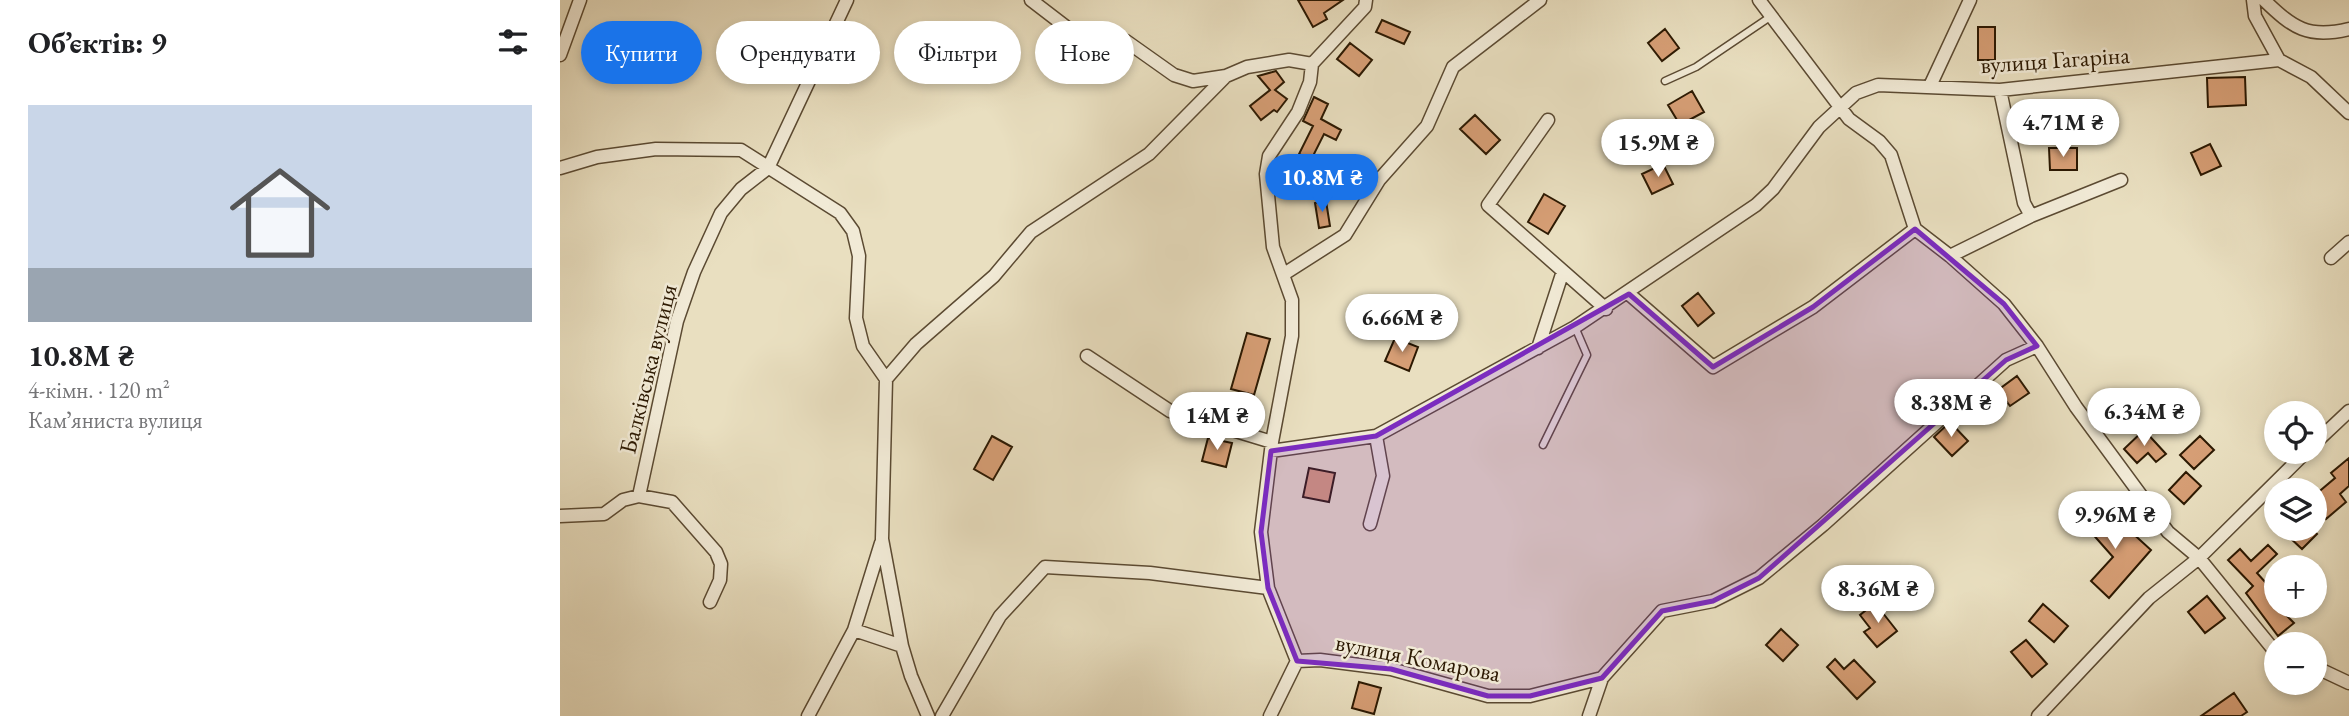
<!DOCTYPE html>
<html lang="uk">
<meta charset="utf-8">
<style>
:root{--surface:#fff;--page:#f6f6f6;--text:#202124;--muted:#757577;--accent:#1a73e8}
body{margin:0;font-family:"EB Garamond",serif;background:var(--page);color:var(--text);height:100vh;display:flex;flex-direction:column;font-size:26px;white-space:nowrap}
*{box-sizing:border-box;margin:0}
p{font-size:23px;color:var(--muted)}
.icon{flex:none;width:38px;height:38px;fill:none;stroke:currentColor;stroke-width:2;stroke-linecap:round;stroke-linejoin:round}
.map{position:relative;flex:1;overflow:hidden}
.sheet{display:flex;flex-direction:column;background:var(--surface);width:560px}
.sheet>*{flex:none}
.hud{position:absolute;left:21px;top:21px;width:665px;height:63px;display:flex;gap:14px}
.controls{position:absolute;left:1704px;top:401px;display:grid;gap:14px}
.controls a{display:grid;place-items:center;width:63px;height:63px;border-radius:50%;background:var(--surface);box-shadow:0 4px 10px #0003;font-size:35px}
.price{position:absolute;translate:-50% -60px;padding:0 16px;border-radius:24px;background:#fff;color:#222;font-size:23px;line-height:46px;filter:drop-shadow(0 2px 4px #0008)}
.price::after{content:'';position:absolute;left:50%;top:42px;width:21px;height:16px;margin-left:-10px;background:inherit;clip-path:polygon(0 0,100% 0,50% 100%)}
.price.current{background:var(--accent);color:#fff}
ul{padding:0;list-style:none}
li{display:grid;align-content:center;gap:14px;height:371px;padding:0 28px}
li span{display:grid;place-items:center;height:217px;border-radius:0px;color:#555}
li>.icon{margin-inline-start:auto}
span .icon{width:126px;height:126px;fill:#fffc;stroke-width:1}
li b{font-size:30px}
h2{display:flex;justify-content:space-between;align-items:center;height:84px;padding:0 28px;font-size:30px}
.chip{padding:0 24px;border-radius:32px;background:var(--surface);box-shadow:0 4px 10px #0003;font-size:24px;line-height:63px}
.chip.current{background:var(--accent);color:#fff}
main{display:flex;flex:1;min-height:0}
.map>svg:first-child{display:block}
.building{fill:#d69e75;stroke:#2c1902;stroke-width:2}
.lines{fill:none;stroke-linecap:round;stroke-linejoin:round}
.lane-casing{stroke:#5b4a32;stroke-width:9}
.street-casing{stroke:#5b4a32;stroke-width:15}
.lane{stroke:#f1ead6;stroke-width:6}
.street{stroke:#f1ead6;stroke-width:12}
.marked{fill:#7b2cbf;fill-opacity:0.2;stroke:#7b2cbf;stroke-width:5;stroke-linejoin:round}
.labels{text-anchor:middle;stroke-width:5;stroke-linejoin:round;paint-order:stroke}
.street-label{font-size:24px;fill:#2c1902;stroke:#f1ead6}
</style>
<main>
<section class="sheet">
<h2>Об’єктів: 9<svg class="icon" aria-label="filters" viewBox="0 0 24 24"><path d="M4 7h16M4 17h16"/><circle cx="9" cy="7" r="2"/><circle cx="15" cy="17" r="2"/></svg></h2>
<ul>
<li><span style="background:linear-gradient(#c9d6e8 75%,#9aa5b1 0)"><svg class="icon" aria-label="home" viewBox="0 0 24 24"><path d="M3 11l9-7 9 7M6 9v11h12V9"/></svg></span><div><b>10.8M ₴</b><p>4-кімн. · 120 m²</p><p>Камʼяниста вулиця</p></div></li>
</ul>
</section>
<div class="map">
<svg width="1789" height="716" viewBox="0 0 1789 716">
<rect width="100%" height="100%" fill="#e9dfc0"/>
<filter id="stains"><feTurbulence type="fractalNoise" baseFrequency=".00286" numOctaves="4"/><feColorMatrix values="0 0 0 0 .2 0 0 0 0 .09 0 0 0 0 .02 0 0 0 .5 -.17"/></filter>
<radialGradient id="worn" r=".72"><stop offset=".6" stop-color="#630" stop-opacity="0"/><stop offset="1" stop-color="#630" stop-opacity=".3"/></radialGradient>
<path class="building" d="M738,0h45l-19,13 3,6 -14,8z
M822,20l28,12 -6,12 -28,-12z
M1418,27h17v33h-17z
M1105,29l14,19 -17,13 -14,-18z
M790,43l22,17 -13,16 -22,-17z
M716,71l8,11 -9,8 12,9 -10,13 -3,-2 -13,10 -11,-14 20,-16 -12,-14z
M1685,77l1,28 -38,2 -1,-29z
M1132,91l12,21 -24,13 -12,-20z
M754,97l14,7 -7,15 20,11 -5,10 -12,-6 -13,26 -12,-6 14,-28 -10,-5z
M915,115l25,25 -14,14 -26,-25z
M1650,144l11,22 -20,9 -10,-22z
M1489,148h28v22h-27z
M788,163l15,5 -4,11 -15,-5z
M1103,164l10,20 -21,10 -10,-20z
M735,176l20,2 -1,13 -20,-2z
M984,194l21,12 -17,28 -20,-12z
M766,201l4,25 -11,2 -4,-25z
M1138,293l16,20 -16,13 -16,-20z
M687,333l23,6 -16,56 -23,-6z
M835,338l23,9 -9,24 -24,-10z
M1457,376l12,17 -19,13 -12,-16z
M1390,422l18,19 -16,15 -18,-19z
M1584,430l22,24 -10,8 -8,-9 -11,10 -13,-14z
M432,436l20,11 -19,33 -19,-11z
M1640,436l14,14 -20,19 -14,-14z
M648,438l24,5 -6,24 -24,-6z
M1789,458v28l-9,8 6,8 -20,17 -11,-13v-11l20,-17 -4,-5z
M749,468l26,5 -6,29 -26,-5z
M1626,472l15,14 -17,18 -15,-14z
M1539,506l26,29 4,-5 22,20 -42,48 -18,-17 22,-24 -31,-35z
M1733,528h18l6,6 -15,15 -15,-14z
M1708,545l9,9 -20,19 18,20 -4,4 6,9 17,17 -16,13 -32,-43 7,-7 -25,-26 12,-11 11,12z
M1647,596l18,22 -20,15 -17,-21z
M1315,603l22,28 -20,16 -13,-15 6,-4 -10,-13z
M1483,604l25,22 -14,16 -25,-21z
M1221,629l17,16 -15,16 -17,-16z
M1466,640l21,24 -15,13 -21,-25z
M1275,659l9,10 10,-9 21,22 -18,17 -30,-32z
M799,682l22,6 -7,26 -22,-6z
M1674,693l13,19 -6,4h-40z"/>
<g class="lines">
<defs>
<path id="lane" d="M1105,81l31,-14 74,-50
M983,445l44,-90 -12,-28"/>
<path id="street" d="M471,0l43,33 52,8 48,34 19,6 33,-5
M1199,0l90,119 30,22 12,14 24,74 35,27 81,-40 90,-36
M1693,0l2,16 24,44 32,17 38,36
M1704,0c29,28 44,39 85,29
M0,55l20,-55
M1370,86l40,-86
M1440,90l24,113 7,13
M988,120l-60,85 118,104
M0,168l37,-11 59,-8 85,1 99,63 13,18 6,25 -3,62 7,28 23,33 -4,160 20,107 9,30 17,40
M1390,256l54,48 33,42 39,61 92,125 31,26 107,-106
M1771,258l18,-16
M724,274l61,-39 34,-55 48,-54 26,-59 87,-67
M1069,294l84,73 100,-60 102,-78
M978,348l25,-77
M527,356l83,55 102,31
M326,379l30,-35 78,-68 37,-44 118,-78 77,-78 21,-9 42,-7 23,4
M1755,443l34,-32
M711,451l105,-15 199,-109 181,-122 17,-16 46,-62 37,-34 22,-8 122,5 279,-30
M79,496l33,6 44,50 5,12 -1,16 -10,22
M0,516l44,-2 19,-14 16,-4 38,-175 17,-49 27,-59 20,-24 27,-21 79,-168
M810,524l13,-48 -7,-40
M294,630l48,16
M737,661l23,-1 71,9 97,27h42l72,-18 60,-67 51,-10 46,-23 64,-53 183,-165 31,-14
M1755,667l34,16
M248,716l46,-86 27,-87
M382,716l58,-100 45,-49 105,6 118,15
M710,716l27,-55 -29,-73 -7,-56 11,-90 20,-106v-36l-19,-53 -7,-73 3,-18 29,-44 12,-30 2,-18 53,-57 1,-7
M1029,716l13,-38
M1478,716l111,-118 50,-40 78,96"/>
</defs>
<use href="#lane" class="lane-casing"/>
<use href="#street" class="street-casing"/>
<use href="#lane" class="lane"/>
<use href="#street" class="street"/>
</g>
<path class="marked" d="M1355,229l89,75 33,42 -31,14 -247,218 -46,23 -51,10 -60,67 -72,18h-42l-97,-27 -94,-8 -29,-73 -7,-56 10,-81 105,-15 253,-142 84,73 100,-60z"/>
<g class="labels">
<g class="street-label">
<text transform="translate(1495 60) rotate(-4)" y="8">вулиця Гагаріна</text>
<text transform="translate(88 369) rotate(-76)" y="8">Балківська вулиця</text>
<text transform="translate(858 658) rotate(11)" y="8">вулиця Комарова</text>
</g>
</g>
<rect width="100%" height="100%" filter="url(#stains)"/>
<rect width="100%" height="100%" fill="url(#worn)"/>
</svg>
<div class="controls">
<a><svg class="icon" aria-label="locate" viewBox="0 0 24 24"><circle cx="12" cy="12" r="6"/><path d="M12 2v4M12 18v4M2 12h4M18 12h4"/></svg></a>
<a><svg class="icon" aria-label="layers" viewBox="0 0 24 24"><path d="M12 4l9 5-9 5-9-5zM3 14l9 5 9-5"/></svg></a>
<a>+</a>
<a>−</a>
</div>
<b class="price" style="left:1503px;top:159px">4.71M ₴</b>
<b class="price" style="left:1098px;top:179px">15.9M ₴</b>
<b class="price current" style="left:762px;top:214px">10.8M ₴</b>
<b class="price" style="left:842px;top:354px">6.66M ₴</b>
<b class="price" style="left:1391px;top:439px">8.38M ₴</b>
<b class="price" style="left:1584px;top:448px">6.34M ₴</b>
<b class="price" style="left:657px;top:452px">14M ₴</b>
<b class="price" style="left:1555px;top:551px">9.96M ₴</b>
<b class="price" style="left:1318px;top:625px">8.36M ₴</b>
<div class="hud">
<a class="chip current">Купити</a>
<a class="chip">Орендувати</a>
<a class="chip">Фільтри</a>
<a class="chip">Нове</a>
</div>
</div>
</main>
